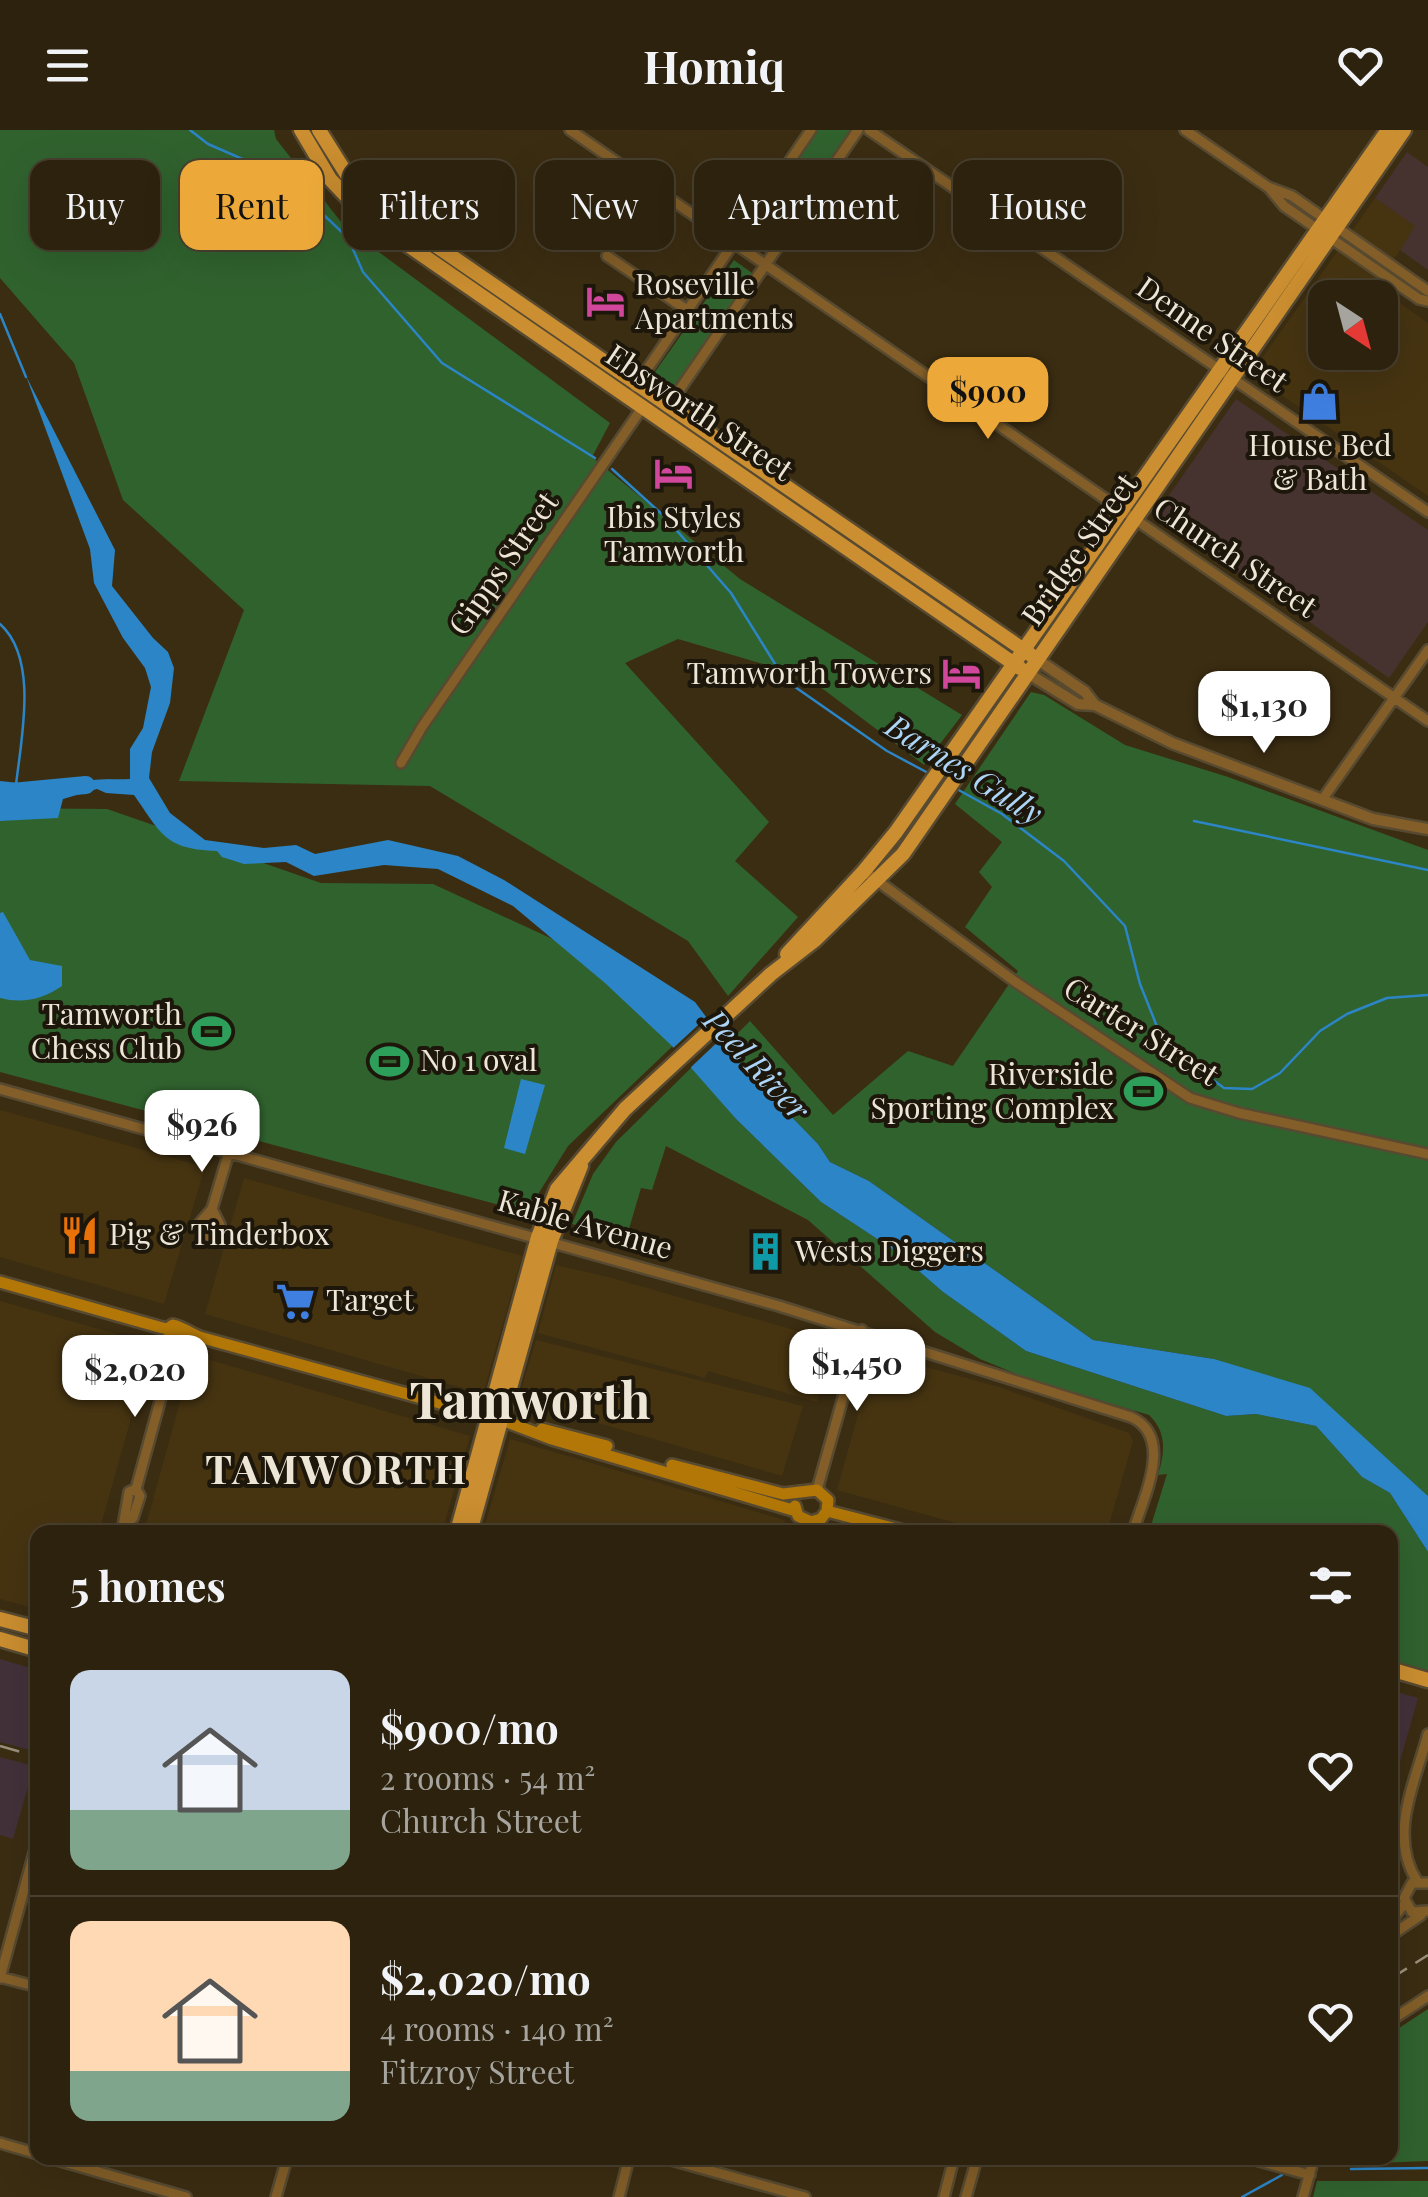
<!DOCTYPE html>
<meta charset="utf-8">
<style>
:root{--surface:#2c220e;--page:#382f1c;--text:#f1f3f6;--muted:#a6a49e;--line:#483f2e;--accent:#eca93a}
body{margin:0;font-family:"Playfair Display",serif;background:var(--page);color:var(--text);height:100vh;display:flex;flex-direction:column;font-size:38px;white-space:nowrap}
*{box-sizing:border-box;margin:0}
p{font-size:32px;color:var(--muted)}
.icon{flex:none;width:55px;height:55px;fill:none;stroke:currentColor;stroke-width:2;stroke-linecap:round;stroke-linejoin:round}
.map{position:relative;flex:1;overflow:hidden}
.drawer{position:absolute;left:30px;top:1395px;width:1368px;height:640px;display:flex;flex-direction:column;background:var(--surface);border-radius:20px;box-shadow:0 10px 40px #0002,0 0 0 2px var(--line)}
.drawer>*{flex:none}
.top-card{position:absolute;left:30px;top:30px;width:1370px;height:90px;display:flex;gap:20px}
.needle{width:65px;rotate:144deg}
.fabs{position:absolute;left:1308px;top:150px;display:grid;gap:20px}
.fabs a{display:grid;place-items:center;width:90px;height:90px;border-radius:20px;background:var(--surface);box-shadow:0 10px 40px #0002,0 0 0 2px var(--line);font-size:50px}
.price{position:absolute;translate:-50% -85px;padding:0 22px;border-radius:20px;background:#fff;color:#222;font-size:32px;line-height:65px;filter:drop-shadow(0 2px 5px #0008)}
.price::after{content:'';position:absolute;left:50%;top:60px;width:30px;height:22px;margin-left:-15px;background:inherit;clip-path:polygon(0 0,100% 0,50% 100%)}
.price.selected{background:var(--accent);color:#111}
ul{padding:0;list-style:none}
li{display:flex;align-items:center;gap:30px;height:250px;padding:0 40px}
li+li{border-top:2px solid var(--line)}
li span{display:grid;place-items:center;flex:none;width:280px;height:200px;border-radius:20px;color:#555}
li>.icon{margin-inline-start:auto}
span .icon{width:120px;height:120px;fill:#fffc;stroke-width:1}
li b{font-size:42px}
h2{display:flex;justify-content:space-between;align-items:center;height:120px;padding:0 40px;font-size:42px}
.chip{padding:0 35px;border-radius:20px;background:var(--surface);box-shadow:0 10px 40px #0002,0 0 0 2px var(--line);font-size:35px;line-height:90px}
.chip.selected{background:var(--accent);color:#111}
header{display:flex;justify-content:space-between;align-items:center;height:130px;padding:0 40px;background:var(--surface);font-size:45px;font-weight:700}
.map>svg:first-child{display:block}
.built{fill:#463411;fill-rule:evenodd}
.industrial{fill:#43313a}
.education{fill:#46322f}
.green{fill:#30622e}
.water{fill:#2c85c6}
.pier{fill:#3b2d12}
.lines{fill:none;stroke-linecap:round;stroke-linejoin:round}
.stream{stroke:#2c85c6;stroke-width:2.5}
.river{stroke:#2c85c6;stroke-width:18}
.minor-casing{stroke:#574a31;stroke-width:14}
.tertiary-casing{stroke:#574a31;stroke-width:15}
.secondary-casing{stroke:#574a31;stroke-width:16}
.primary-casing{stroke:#574a31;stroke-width:19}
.minor{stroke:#835e28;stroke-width:9}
.tertiary{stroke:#835e28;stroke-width:10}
.secondary{stroke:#b27707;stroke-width:11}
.primary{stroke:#cb8e30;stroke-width:14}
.rail{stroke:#9b907b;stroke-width:2.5;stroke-dasharray:20 10;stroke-linecap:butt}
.labels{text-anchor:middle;stroke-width:8;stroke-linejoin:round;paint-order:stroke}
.poi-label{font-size:30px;fill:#ede5d5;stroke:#1d170b;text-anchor:start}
.street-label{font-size:30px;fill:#ede5d5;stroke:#1d170b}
.water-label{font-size:32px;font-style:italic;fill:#add5f7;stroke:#1d170b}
.district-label{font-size:40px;font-weight:bold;letter-spacing:2.5px;fill:#ede5d5;stroke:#1d170b}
.town-label{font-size:50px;font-weight:bold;fill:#ede5d5;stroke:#1d170b}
</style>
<header><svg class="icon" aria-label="menu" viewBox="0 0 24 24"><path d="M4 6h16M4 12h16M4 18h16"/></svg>Homiq<svg class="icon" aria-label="heart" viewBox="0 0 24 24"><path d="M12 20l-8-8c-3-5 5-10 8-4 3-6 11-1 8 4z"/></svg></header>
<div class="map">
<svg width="1428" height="2067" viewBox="0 0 1428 2067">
<rect width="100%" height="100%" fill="#3b2d12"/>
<path class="built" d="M1375,68l41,28 -40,60 52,37v173l-177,-122zM1325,168h55v54h-55z
M0,980l205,57 -41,137 -164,-47z
M244,1048l278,78 -39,138 -278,-80z
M556,1135l56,13 221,63 -16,61 -109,-31 -3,7 -167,-45z
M0,1171l152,43 -53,188h-61l-1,77 -37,-10z
M536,1210l267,66 -21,70 -264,-76z
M875,1223l124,34 130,46 4,8 -26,91h-119l-151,-42z
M193,1225l277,81 -28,96h-298z
M510,1309l271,80 4,2 -3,11h-299z"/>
<path class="industrial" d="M0,1529l37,11v82l-37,-10z
M1390,1560l28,8 -25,88h-3z
M0,1627l34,9 -21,73 -13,-4z"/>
<path class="education" d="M1407,22l21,15v103l-28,-20 15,-24 -40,-28z
M1236,269l192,131v92l-39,56 -233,-164z"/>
<path class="green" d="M0,0h274l2,9 69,88 265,196 -18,34 148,122 222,136 -38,50 -117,-88 -129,-38 -53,24 144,159 -34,39 63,56 -70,79 -40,-55 -258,-155 -251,-5 65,-171 -121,-110 -49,-137 -74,-85z
M817,0h33l-82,119 -5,3 -19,-15z
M734,130l22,16 -83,117 -23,-14z
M1031,562l13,3 81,50 103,32 200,73v646l-53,-48 -161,-89 -121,-19 -224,-159 -39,-19 -12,-18 -74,-76 -17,-24 23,-23 83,94 75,-64 45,15 65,-95 -53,-44 27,-40 -13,-15 23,-30 -47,-38z
M0,678l107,1 214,74 112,1 150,69 97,86 -112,107 -33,53 -17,11 -518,-138z
M692,937l44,52 85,83 76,50 46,40 83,59 200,65 30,-2 60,12 46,51 28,16 38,59v120l-38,-12v-128h-241l18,-58 -9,1c7,-23 9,-43 -9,-60l-120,-36 -49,-20 -45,-27 -127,-112 -142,-74 -14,44 -11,-2 -15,51 -54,-15 21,-50 23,-32z
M1428,1879v152l-106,4 2,-7h66v-124z
M1317,2051h111v16h-115z"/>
<path class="water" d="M26,246l89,174 -3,36 41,52 15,14 6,16 -4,35 -18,49 -3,26 21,35 35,27 59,8 32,-3 19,9 73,-14 70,16 46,24 191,122 49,66 74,76 12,18 39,19 224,159 121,19 96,29 118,108v56l-38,-59 -28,-16 -46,-51 -60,-12 -30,2 -200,-65 -83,-59 -46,-40 -76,-50 -85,-83 -65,-74 -66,-62 -92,-77 -75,-37 -54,-4 -70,11 -28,-14 -42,2 -22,-7 -5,-6c-52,-2 -55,-16 -83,-56l-28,-2 -9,-4 -34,10 -5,19 -58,3v-40l28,3 29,11c19,-19 47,-15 73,-16v-30l13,-21 8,-41 -6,-19 -22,-30 -29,-55 -4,-34z
M3,782l27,48 32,6v20c-19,13 -39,18 -62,12v-85z
M521,949l24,6 -20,69 -21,-6z"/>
<path class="pier" d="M710,884l16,20 -38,36 -18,-19z"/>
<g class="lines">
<path class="stream" d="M190,0l18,14 76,33 64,61 15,34 79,91 153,95
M0,184l26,63
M612,339l53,48 66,76 54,87 102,71 43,23
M0,494c39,35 21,115 16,161
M955,658l47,26 62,47 61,65 15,58 24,60 60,44 28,1 28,-16 40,-42 27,-17 40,-16 41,-3
M1194,691l234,49
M1351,2039l77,-1
M1242,2067l40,-22"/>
<path class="river" d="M0,663l86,-8"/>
<defs>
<path id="minor" d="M570,0l858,591
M869,0l559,382
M1185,0l83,57 24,9 136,95
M1270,59l14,17 135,93 9,2
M607,126l80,54
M635,257l176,-257
M667,278l191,-278
M401,633l21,-36 222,-322
M1322,670l106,-150
M864,741l153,112 173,115 49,15 189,41
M0,959l779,217 352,111c44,20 12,81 2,115
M212,1079l8,16 -5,10 -5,2 -9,-5 -2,-8 13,-15 17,-57
M171,1231l-3,-4 6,-21
M817,1360l45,-160
M124,1395l9,-7 7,-22 -4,-7 35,-128 6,-3 6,-20
M122,1402l7,-40 7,-3
M1417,1751c-29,-46 -2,-98 11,-147
M1428,1753h-16l-8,15 8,14 16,-1
M1390,1792l15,-19
M1390,1806l31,-21
M0,1847l38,10
M0,1848l38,-140
M1390,1891l38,-25
M0,2013l38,11
M50,2028l136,39
M664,2028l141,39
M1248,2028l62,17
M276,2067l11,-39
M619,2067l10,-39
M944,2067l10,-39
M966,2067l11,-39
M1303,2067l11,-39"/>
<path id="tertiary" d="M1038,530l47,32 10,13
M1029,544l49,30 17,1 77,38 201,76 55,10"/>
<path id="secondary" d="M0,1152l159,45 8,2 6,-4c12,3 19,10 30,13l299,82 50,19 244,72
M167,1199c6,10 17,11 28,7
M542,1299l65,17
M672,1335l111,29 34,-4 11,10 -1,11
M795,1376l3,10 13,6 10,-3 6,-8
M827,1381l81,21"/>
<path id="primary" d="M301,0l29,49 33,35 657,454
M319,0l30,48 41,36 641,441
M787,824l77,-83 32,-39 492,-702
M457,1402l81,-295 19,-48 68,-80 146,-135 44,-34 88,-86 501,-724
M470,1402l81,-291 30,-75
M0,1489l38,10
M0,1509l38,11
M1390,1539l38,11"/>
</defs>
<use href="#minor" class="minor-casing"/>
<use href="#tertiary" class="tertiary-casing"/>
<use href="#secondary" class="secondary-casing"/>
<use href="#primary" class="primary-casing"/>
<use href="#minor" class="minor"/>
<use href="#tertiary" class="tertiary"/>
<use href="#secondary" class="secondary"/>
<use href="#primary" class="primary"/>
<path class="rail" d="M0,1616l38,11
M1390,1849l38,-24"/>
</g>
<defs>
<symbol id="hotel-bare" viewBox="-9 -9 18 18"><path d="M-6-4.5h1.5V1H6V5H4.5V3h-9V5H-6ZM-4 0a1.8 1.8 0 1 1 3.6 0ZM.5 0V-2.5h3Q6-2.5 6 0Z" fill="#d1479c" stroke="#1d170b" stroke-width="2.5" paint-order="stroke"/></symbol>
<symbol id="shop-bare" viewBox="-9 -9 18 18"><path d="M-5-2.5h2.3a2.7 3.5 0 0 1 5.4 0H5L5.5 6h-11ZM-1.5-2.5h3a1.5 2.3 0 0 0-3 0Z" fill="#3f7fe0" stroke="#1d170b" stroke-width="2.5" paint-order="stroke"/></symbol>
<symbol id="stadium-bare" viewBox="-9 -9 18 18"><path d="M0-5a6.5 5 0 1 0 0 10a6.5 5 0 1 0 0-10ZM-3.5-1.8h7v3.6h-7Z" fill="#2e9e5b" stroke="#1d170b" stroke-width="2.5" paint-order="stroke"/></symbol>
<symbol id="restaurant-bare" viewBox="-9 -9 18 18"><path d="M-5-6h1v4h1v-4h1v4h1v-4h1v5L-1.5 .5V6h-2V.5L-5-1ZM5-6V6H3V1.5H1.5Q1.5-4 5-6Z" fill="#e8710a" stroke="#1d170b" stroke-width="2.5" paint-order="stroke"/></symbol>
<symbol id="building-bare" viewBox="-9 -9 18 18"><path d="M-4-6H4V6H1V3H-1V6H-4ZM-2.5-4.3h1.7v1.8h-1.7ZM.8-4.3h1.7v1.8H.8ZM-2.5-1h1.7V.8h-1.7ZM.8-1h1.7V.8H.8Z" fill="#0f9aa8" stroke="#1d170b" stroke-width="2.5" paint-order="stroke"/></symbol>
<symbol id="supermarket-bare" viewBox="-9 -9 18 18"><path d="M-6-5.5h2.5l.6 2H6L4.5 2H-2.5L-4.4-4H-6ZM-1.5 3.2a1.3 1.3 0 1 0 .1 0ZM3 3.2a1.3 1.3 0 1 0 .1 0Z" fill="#3f7fe0" stroke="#1d170b" stroke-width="2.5" paint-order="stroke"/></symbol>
</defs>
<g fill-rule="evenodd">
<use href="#hotel-bare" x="578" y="144" width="55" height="55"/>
<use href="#shop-bare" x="1292" y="244" width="55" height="55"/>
<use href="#hotel-bare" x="646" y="316" width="55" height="55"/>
<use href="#hotel-bare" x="934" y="516" width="55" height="55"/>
<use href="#stadium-bare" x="184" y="874" width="55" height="55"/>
<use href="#stadium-bare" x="362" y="904" width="55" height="55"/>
<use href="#stadium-bare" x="1116" y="934" width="55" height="55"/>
<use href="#restaurant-bare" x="52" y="1078" width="55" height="55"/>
<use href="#building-bare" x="738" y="1094" width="55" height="55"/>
<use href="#supermarket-bare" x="268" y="1144" width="55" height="55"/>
</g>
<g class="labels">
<g class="poi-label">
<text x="635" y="165">Roseville<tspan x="635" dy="34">Apartments</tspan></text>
<text x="1320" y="326" text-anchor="middle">House Bed<tspan x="1320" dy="34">&amp; Bath</tspan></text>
<text x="674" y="398" text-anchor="middle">Ibis Styles<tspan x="674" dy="34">Tamworth</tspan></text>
<text x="932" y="554" text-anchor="end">Tamworth Towers</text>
<text x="182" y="895" text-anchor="end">Tamworth<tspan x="182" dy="34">Chess Club</tspan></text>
<text x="420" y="941">No 1 oval</text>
<text x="1114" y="955" text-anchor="end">Riverside<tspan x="1114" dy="34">Sporting Complex</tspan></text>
<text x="109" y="1115">Pig &amp; Tinderbox</text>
<text x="795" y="1132">Wests Diggers</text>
<text x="326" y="1181">Target</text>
</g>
<g class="street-label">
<text transform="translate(1212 205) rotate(35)" y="10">Denne Street</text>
<text transform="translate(699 283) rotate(34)" y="10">Ebsworth Street</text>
<text transform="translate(1080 420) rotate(-55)" y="10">Bridge Street</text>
<text transform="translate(1235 428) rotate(34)" y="10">Church Street</text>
<text transform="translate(504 434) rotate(-55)" y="10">Gipps Street</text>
<text transform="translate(1141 902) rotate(32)" y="10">Carter Street</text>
<text transform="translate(585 1095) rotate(16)" y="10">Kable Avenue</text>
</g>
<g class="water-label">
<text transform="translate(964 640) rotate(32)" y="11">Barnes Gully</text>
<text transform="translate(756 935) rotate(47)" y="11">Peel River</text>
</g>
<g class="district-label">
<text x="337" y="1354">TAMWORTH</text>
</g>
<g class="town-label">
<text x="530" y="1289">Tamworth</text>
</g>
</g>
</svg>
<div class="fabs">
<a><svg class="needle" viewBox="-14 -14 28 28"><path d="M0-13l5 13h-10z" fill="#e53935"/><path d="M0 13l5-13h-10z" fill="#a6a49e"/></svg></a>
</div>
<b class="price selected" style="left:988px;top:312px">$900</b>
<b class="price" style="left:1264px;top:626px">$1,130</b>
<b class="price" style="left:202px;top:1045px">$926</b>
<b class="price" style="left:857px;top:1284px">$1,450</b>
<b class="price" style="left:135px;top:1290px">$2,020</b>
<div class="top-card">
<a class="chip">Buy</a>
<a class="chip selected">Rent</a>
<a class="chip">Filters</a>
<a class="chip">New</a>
<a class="chip">Apartment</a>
<a class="chip">House</a>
</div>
<section class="drawer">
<h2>5 homes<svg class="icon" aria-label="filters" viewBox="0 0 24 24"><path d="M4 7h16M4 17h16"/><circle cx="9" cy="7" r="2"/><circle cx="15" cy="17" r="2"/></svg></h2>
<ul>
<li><span style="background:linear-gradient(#c9d6e8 70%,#7fa58c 0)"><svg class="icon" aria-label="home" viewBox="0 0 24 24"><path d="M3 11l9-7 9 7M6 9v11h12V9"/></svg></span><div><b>$900/mo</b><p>2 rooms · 54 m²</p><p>Church Street</p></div><svg class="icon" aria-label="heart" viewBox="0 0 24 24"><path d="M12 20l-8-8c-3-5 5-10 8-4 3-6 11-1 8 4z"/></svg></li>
<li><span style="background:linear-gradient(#ffd9b3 75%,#7fa58c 0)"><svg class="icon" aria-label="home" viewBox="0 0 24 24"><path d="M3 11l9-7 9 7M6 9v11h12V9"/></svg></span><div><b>$2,020/mo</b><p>4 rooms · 140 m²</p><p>Fitzroy Street</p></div><svg class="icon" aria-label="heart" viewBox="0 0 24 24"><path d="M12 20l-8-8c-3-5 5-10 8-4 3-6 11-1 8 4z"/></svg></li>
</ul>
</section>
</div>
